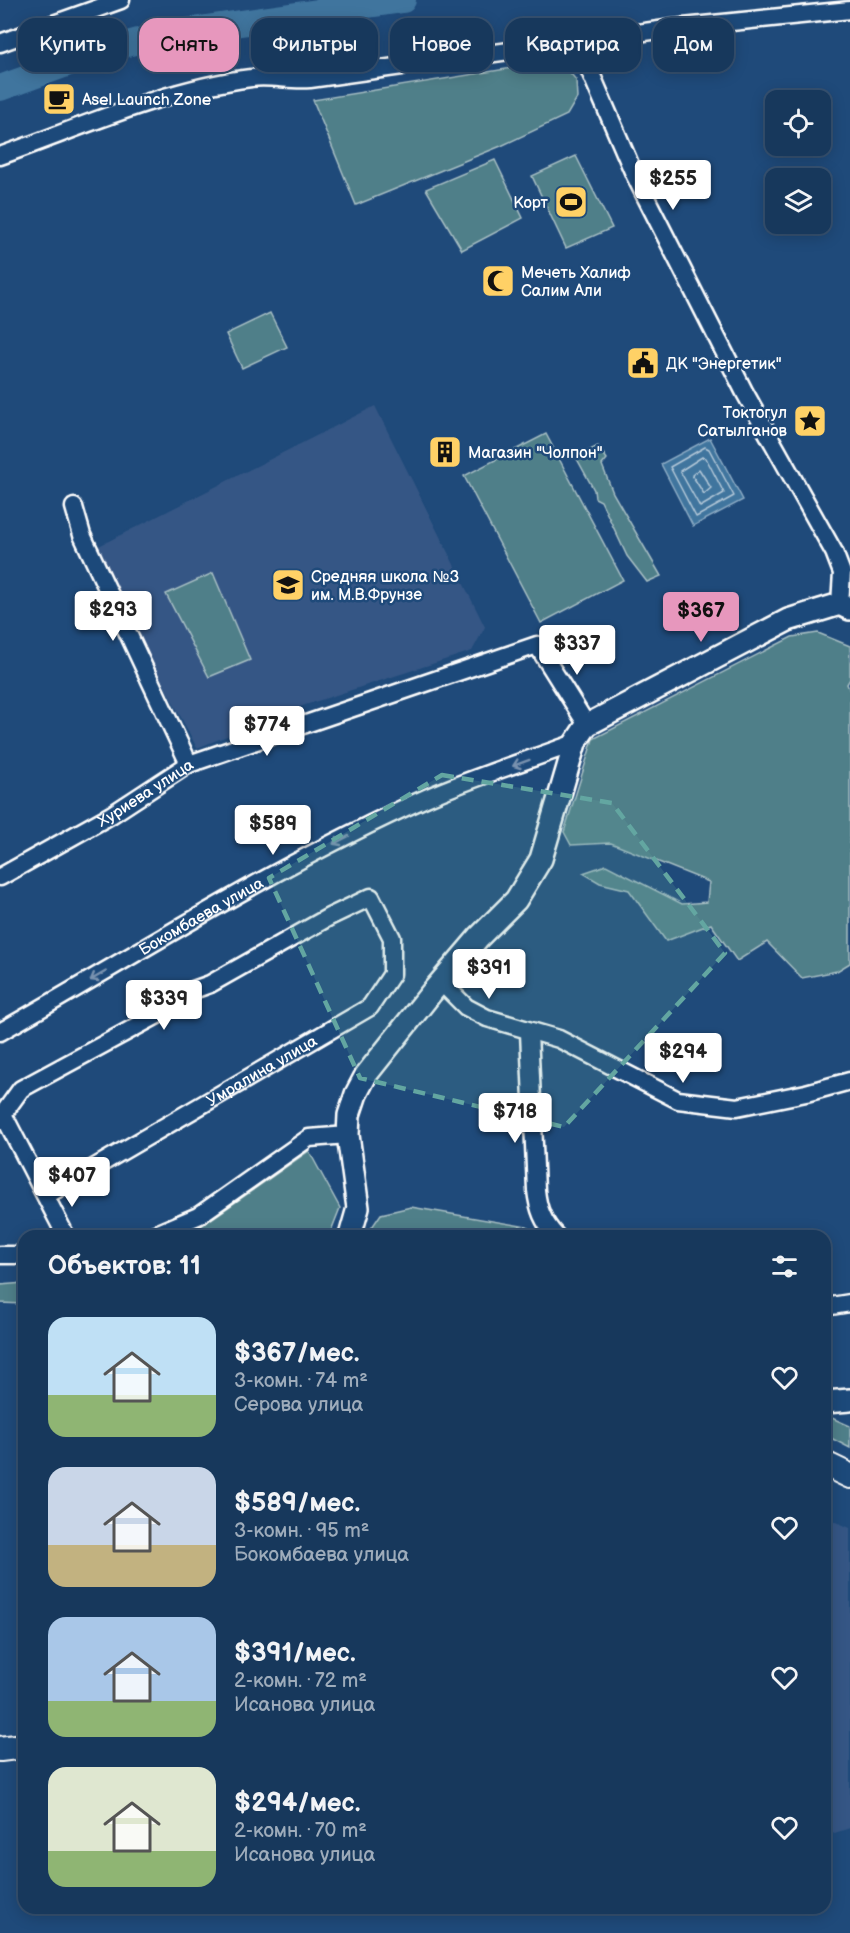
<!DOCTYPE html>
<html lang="ru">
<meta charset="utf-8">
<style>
:root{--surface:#17385c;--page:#244365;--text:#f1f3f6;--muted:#9eacbb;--line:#365272;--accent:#e797bd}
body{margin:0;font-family:"Balsamiq Sans",sans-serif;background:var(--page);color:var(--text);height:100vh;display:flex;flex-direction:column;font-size:22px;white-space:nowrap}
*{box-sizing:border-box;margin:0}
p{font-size:20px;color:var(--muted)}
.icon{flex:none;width:33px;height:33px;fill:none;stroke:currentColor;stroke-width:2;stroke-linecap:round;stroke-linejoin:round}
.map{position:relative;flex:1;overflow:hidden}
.details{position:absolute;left:18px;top:1230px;width:813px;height:684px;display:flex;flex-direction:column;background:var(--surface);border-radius:18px;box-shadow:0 3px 15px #0003,0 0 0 2px var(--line)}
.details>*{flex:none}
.guide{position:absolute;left:18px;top:18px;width:814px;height:54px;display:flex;gap:12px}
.tools{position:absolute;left:765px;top:90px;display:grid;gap:12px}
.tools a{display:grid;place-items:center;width:66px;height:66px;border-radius:12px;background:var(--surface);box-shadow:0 3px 15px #0003,0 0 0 2px var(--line);font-size:30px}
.price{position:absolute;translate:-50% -51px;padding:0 14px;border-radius:6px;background:#fff;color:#222;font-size:20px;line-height:39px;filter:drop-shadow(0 2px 3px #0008)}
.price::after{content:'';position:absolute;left:50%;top:36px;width:18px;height:14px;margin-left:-9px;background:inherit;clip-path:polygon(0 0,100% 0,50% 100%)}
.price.current{background:var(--accent);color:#111}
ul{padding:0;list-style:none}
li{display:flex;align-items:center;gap:18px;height:150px;padding:0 30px}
li span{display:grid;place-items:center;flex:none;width:168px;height:120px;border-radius:18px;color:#555}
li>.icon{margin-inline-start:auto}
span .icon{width:72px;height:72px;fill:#fffc;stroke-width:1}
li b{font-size:26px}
h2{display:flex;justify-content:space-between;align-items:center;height:72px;padding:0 30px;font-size:26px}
.chip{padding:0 21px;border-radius:18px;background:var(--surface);box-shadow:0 3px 15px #0003,0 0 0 2px var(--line);font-size:21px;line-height:54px}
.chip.current{background:var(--accent);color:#111}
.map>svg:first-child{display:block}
.built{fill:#365785}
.green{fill:#507f89;stroke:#a8bfc4;stroke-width:1.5}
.water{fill:#41759e;stroke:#8dacc5;stroke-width:1.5}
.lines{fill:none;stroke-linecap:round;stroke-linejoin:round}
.shore{stroke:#b3c8d8;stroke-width:1.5}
.river{stroke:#41759e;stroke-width:26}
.minor-casing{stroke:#fff;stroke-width:21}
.major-casing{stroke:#fff;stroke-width:26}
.highway-casing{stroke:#fff;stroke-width:28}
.minor{stroke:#1f4a7a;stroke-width:16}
.major{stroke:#1f4a7a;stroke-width:21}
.highway{stroke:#1f4a7a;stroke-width:24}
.oneway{stroke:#7992af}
.marked{fill:#63a6a1;fill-opacity:0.2;stroke:#63a6a1;stroke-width:4.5;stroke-dasharray:12 8;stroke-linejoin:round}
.labels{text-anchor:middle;stroke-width:5;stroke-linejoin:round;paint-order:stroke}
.poi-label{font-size:16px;fill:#fff;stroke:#1f4a7a;text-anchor:start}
.street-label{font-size:16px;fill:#fff;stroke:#1f4a7a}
</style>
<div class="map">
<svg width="850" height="1933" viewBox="0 0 850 1933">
<rect width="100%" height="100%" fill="#1f4a7a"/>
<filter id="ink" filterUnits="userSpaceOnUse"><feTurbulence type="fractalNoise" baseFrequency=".0167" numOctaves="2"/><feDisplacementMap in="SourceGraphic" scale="12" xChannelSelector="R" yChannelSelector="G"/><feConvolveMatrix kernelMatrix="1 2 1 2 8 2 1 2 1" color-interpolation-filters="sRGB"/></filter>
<g filter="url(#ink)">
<path class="built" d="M375,406l110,221 -13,24 -173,56 -102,41 -104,-199z
M825,1517l25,11v300l-25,8z"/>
<path class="green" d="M543,63l21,2 12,15 1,18 -10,17 -66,31 -145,59 -43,-105z
M576,156l36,72 -46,20 -34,-72z
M495,160l28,58 -61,32 -36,-61z
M270,313l17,34 -45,21 -16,-34z
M546,434l77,146 -82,43 -77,-147z
M598,446l9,13 -5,6 11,28 48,83 -14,6 -20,-26 -26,-55 -6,-3 -1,-8 -18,-33z
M213,573l37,87 -41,17 -43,-83z
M818,633l32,13v33l-3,5 3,7v272l-13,8 -35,7 -35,-36 -30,19 -26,-37 -45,17 -37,-51 -29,-7 -17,-10 23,-8 76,39 25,-2 2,-20 -98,-39 -40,2 -7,-13 29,-93 199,-102z
M309,1151l31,57 -11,28h-142z
M411,1207l116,20 10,9h-171l15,-22z
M24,1283v21l-24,-1v-18z
M825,1415l25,11v22l-25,-13z"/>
<path class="water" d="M710,438l33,62 -50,26 -32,-62z"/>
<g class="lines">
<path class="shore" d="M705,447l4,2 25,47 -38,21 -26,-50z
M702,457l4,1 18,35 -24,14 -20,-36z
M699,469l12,19 -7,6 -12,-19z"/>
<path class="river" d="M0,88l105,-38 59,-16 239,-34"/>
<defs>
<g id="minor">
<path d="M577,41l58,135 110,217 89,159 8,21 -2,31"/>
<path d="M0,43l121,-43"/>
<path d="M0,156c82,-29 165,-67 251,-78 19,-3 39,3 59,1l363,-51 177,-18"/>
<path d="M74,507l8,28 107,229"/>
<path id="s1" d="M0,877l111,-62 78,-51 348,-119 50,80"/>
<path d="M441,982l25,25 21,11 72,21 119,61 59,7 69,-14 44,-12"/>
<path id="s2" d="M0,1032c141,-80 278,-168 426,-234 48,-21 100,-37 149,-55"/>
<path d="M529,1032l7,158c2,19 7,32 20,46"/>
<path id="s3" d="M47,1195l323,-188 22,-33v-36l-21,-41 -42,20 -119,67 -28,10 -17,17 -144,78 -18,25 63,122"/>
<path d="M151,1236l47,-20 111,-78 39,-3"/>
<path d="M0,1255h24"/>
<path d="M825,1307l25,-4"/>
</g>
<path id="major" d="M350,1236l8,-28 -10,-73 1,-20 7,-21 10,-19 66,-83 47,-55 37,-37 25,-41 34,-116 12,-18 201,-105 52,-16 10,5
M825,1402l25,-2"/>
<path id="highway" d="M825,1464l25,12
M0,1749l24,-3"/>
</defs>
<use href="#minor" class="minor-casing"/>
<use href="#major" class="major-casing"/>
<use href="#highway" class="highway-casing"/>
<use href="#minor" class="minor"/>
<use href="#major" class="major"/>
<use href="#highway" class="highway"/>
</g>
<defs><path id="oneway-shaft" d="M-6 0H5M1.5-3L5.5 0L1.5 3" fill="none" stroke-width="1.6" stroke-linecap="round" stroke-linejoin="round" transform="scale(1.5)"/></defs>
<g class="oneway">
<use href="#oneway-shaft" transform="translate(521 763) rotate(160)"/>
<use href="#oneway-shaft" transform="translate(341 840) rotate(153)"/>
<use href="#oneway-shaft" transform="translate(98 976) rotate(150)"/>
</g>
</g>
<path class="marked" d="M442,775l170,28 113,150 -161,174 -204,-49 -91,-200z"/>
<defs>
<symbol id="cafe-square" viewBox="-11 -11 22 22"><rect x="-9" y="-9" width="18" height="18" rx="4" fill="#ffd166" stroke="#1f4a7a"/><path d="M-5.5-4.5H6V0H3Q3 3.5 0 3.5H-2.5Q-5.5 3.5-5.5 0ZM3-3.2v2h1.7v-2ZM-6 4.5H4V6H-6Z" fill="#111"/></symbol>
<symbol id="stadium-square" viewBox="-11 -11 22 22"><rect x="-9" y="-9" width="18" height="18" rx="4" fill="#ffd166" stroke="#1f4a7a"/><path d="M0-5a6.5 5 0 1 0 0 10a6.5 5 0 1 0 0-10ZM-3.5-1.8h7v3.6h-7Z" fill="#111"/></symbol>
<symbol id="mosque-square" viewBox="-11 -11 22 22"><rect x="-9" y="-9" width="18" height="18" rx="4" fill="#ffd166" stroke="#1f4a7a"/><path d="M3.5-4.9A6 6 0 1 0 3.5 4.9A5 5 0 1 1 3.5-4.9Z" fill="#111"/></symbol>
<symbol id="civic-square" viewBox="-11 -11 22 22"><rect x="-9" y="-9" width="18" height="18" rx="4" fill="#ffd166" stroke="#1f4a7a"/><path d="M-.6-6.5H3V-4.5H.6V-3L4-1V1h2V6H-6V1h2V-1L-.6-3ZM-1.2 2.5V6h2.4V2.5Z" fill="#111"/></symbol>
<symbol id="sight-square" viewBox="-11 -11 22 22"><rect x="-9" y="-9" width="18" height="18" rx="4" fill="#ffd166" stroke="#1f4a7a"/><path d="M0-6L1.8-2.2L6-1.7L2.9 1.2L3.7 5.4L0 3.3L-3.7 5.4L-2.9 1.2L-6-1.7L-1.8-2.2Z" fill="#111"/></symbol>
<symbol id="building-square" viewBox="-11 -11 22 22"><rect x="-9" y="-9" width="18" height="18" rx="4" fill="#ffd166" stroke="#1f4a7a"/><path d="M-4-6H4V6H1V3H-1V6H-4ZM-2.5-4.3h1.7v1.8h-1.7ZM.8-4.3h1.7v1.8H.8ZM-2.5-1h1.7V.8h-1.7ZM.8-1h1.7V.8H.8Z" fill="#111"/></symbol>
<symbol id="school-square" viewBox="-11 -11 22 22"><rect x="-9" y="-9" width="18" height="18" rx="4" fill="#ffd166" stroke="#1f4a7a"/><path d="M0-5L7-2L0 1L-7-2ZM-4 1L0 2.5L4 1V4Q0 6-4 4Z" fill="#111"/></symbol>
</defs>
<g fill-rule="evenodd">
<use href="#cafe-square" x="40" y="80" width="38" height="38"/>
<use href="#stadium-square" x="552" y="183" width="38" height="38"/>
<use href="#mosque-square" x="479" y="262" width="38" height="38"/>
<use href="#civic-square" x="624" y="344" width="38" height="38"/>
<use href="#sight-square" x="791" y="402" width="38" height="38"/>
<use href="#building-square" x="426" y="433" width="38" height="38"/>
<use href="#school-square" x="269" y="566" width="38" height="38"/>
</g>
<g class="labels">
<g class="poi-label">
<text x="82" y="105">Asel Launch Zone</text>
<text x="548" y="208" text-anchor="end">Корт</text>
<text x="521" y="278">Мечеть Халиф<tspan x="521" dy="18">Салим Али</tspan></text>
<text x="666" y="369">ДК "Энергетик"</text>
<text x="787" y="418" text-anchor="end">Токтогул<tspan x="787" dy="18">Сатылганов</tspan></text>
<text x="468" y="458">Магазин "Чолпон"</text>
<text x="311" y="582">Средняя школа №3<tspan x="311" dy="18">им. М.В.Фрунзе</tspan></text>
</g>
<g class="street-label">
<text dy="6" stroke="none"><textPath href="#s1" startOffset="168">Хуриева улица</textPath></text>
<text dy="6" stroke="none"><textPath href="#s2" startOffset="232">Бокомбаева улица</textPath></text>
<text dy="6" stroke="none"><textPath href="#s3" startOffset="248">Умралина улица</textPath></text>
</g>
</g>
</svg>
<div class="tools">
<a><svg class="icon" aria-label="locate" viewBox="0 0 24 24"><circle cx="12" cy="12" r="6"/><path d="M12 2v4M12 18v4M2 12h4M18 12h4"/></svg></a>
<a><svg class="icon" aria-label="layers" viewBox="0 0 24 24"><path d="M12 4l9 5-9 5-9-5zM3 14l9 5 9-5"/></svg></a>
</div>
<b class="price" style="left:673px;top:211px">$255</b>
<b class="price" style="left:113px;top:642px">$293</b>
<b class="price current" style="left:701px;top:643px">$367</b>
<b class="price" style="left:577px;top:676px">$337</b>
<b class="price" style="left:267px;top:757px">$774</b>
<b class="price" style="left:273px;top:856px">$589</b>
<b class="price" style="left:489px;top:1000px">$391</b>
<b class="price" style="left:164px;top:1031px">$339</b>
<b class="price" style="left:683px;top:1084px">$294</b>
<b class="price" style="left:515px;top:1144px">$718</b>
<b class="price" style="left:72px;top:1208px">$407</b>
<div class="guide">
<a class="chip">Купить</a>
<a class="chip current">Снять</a>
<a class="chip">Фильтры</a>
<a class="chip">Новое</a>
<a class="chip">Квартира</a>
<a class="chip">Дом</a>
</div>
<section class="details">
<h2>Объектов: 11<svg class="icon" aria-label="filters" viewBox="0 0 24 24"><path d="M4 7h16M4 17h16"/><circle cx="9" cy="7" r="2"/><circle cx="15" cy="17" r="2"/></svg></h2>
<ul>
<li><span style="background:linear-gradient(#bfe0f5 65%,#8fb573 0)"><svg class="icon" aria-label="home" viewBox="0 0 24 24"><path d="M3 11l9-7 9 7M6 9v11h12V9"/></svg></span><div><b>$367/мес.</b><p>3-комн. · 74 m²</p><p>Серова улица</p></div><svg class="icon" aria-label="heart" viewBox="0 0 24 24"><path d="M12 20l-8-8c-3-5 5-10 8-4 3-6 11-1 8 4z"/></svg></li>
<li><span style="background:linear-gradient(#c9d6e8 65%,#c2b280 0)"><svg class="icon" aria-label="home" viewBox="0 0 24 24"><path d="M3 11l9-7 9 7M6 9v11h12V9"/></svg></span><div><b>$589/мес.</b><p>3-комн. · 95 m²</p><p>Бокомбаева улица</p></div><svg class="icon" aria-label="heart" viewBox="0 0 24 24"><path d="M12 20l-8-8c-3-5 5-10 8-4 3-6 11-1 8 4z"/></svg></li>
<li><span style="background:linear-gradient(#a9c7e8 70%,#8fb573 0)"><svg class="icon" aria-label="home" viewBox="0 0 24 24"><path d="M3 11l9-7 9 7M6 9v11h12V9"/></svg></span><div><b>$391/мес.</b><p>2-комн. · 72 m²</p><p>Исанова улица</p></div><svg class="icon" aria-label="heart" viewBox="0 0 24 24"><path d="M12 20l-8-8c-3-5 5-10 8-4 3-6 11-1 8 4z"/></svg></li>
<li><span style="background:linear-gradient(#dfe7d0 70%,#8fb573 0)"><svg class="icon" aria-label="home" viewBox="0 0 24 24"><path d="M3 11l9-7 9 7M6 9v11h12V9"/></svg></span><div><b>$294/мес.</b><p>2-комн. · 70 m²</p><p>Исанова улица</p></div><svg class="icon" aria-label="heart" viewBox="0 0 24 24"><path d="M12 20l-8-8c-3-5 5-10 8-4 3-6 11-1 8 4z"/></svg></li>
</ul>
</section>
</div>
